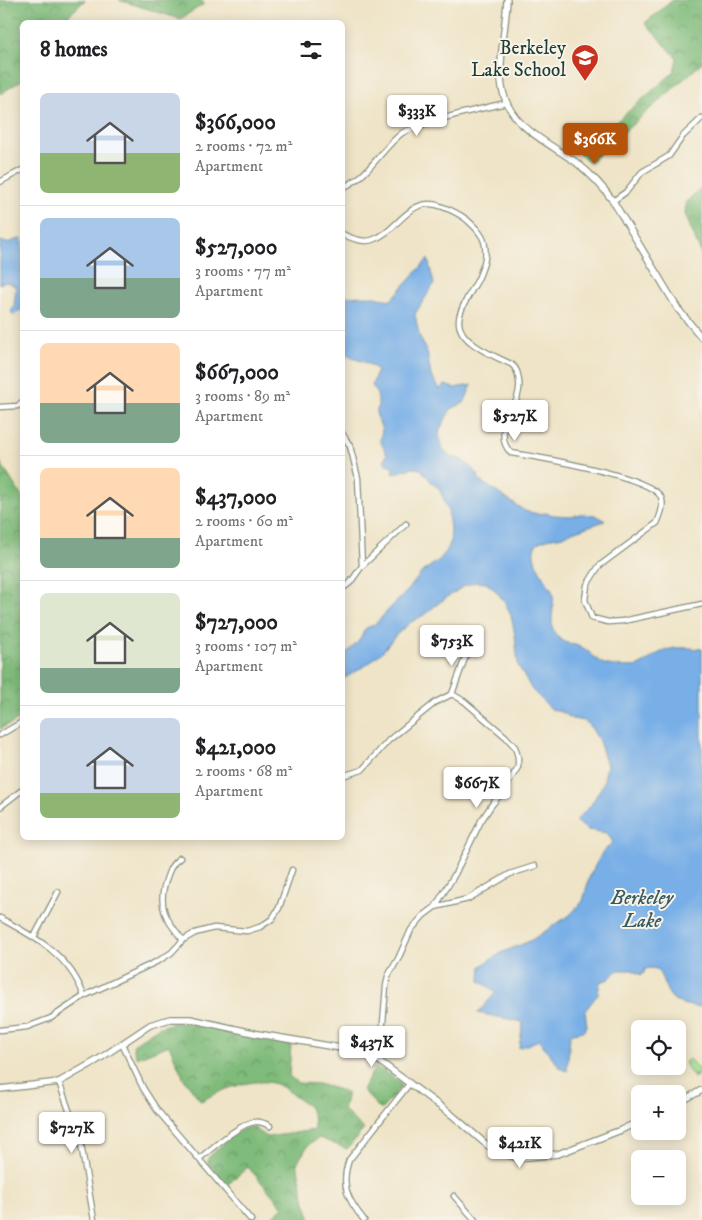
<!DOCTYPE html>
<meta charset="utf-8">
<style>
:root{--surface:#fff;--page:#f2f2f2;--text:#202124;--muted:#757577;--line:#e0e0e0;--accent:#b45309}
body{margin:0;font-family:"IM FELL DW Pica",serif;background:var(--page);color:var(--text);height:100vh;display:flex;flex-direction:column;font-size:19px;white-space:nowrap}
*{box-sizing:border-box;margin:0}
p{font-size:16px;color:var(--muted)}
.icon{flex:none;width:28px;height:28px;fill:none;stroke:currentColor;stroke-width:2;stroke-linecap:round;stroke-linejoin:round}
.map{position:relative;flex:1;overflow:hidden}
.drawer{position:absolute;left:20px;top:20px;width:325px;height:820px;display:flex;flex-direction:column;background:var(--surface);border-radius:8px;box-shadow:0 2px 12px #0003}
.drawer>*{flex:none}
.tools{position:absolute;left:631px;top:1020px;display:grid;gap:10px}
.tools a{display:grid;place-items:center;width:55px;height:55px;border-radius:8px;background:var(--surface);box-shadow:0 2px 12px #0003;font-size:25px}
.price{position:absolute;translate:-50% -42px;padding:0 11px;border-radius:5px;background:#fff;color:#222;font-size:16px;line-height:32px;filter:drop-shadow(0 1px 2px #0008)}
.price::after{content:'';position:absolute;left:50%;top:30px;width:15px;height:11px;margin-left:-8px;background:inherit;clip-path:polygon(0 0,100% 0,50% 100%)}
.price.selected{background:var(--accent);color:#fff}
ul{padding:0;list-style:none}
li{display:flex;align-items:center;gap:15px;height:125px;padding:0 20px}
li+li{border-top:1px solid var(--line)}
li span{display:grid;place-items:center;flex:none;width:140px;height:100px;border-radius:8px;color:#555}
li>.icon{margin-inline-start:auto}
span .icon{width:60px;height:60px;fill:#fffc;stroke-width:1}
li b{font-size:21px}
h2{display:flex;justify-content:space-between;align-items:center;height:60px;padding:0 20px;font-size:21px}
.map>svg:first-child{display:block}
.forest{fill:url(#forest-crowns);stroke:#4f7c57}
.cemetery{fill:url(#cemetery-stones);stroke:#5f8c62}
.water{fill:#78afe7;stroke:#4c768e}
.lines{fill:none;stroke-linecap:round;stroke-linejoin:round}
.minor-casing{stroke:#87907e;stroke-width:7}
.tertiary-casing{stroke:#87907e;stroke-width:8}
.minor{stroke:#fff;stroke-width:4.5}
.tertiary{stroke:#fff;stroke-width:5.5}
.labels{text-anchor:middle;stroke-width:4;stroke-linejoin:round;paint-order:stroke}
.poi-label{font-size:19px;fill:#1f3d34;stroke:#f7f3e8;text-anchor:end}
.water-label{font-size:20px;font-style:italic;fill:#355a61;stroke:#f7f3e8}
</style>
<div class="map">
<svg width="702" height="1220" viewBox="0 0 702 1220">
<defs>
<pattern id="forest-crowns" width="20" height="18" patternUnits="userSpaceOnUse" patternTransform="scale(1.25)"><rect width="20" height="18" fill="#7fbb7a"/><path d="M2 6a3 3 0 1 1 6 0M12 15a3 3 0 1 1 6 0" fill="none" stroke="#679965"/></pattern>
<pattern id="cemetery-stones" width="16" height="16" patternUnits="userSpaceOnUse" patternTransform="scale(1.25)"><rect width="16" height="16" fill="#9fdb8f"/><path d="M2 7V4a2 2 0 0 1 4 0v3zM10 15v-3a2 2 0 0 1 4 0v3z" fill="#88bd7c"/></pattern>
</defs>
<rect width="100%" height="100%" fill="#f7f3e8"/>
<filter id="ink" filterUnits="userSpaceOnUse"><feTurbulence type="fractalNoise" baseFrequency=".02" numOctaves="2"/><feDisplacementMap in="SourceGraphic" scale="10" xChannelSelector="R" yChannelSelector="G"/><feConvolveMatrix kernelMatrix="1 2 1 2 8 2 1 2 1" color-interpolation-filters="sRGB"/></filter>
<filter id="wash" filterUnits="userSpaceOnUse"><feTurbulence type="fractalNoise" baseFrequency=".0096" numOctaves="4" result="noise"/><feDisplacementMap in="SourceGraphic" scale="20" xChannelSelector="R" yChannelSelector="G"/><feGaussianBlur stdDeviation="1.12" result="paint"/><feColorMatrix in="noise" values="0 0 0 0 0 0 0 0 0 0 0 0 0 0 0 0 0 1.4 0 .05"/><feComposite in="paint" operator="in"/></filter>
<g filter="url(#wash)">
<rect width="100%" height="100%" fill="#efe4c7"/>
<path class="forest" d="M0,0h85l-17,16 7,6h-53v58l-22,14z
M119,0h82l3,4 -24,15z
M673,0h29v63l-112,99 -11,-8 95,-82 3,-14 -32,-35z
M702,187v69l-17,-42 1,-12z
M0,462l22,35v221l-22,11z
M172,1023h16l103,20 -2,33 9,7 20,1 29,8 -4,18 21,19 -17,20 -28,-11 -10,6 -12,19 8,39 6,18h-43l15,-13 -35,-40 -21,18 -19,-22v-5c10,-9 30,-31 44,-31 6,0 8,9 16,10l46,-7c0,-21 -3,-22 -20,-34 -5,-4 -10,-9 -16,-11 -22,-10 -57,5 -77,16l-17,-22 -15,-34 -32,13 -4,-11 2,-4 23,-15z
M376,1066l25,17v4l-20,23 -19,-20z"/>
<path class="cemetery" d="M689,1059l13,13 -8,6 -10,-15z"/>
<path class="water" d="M22,238v71l-8,6 -3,-3 3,-6 2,-19 -6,-4 -7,-1 -3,2v-43l7,2z
M428,259l6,25 -19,30 4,21 8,17 4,24 9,13 5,-4 9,3 18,-3 -8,18 -13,6 -11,20 -1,5 4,16 7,7 10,2 6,4 12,11 1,6 4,3 42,28 13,3 7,-1 9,2 17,1 9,-2 15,1 8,4 2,2 -36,12c-7,5 -17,4 -25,7 -23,7 -1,36 6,47 9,14 -4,34 6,48 8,10 17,8 27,13 8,4 12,12 21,16 6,2 28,4 34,2 8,-3 17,-12 26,-15 12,-5 25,-3 38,-2v357c-6,2 -10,0 -16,-1 -22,-6 -18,-19 -29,-36l-6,-1 -6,1 -1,4 -3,2 -9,-5h-14l-9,9 -9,3 -2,12 -13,17 2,15 -3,5 -11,2 -3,3 -3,35 -6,-2 -22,-29 -20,8 4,-26 -45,-9 18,-21 -16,-11 1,-15 22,-14 27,-11 40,-26 13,-14 7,-26 12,-22 11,-11 -6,-9 -19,-3 -13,-9 16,-16 12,-21 4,-19 -8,-24 -7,-12 -7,-8 -13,-2 -8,-6 -13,-4 -19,-19 -14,-25 -3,-30 -4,-20 -7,-14 -9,-11 -9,-7 -10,-1 -12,4 -24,16 -16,13 -13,7 -14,12 -15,18 -14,12 -25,15v-23l15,-14 8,-14 8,-3 35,-36 13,-17 17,-12 7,-8 5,-11 -3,-31 -9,-22 -6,-4 -12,-15 -9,-1 -19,6 -1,-9 -6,-1 -2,-4 3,-5 -7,-15 2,-10 -6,-17c4,-9 2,-21 -4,-27l5,-16c-9,-10 -24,-9 -34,-17v-57c8,1 15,0 24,0 7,0 15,3 24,4z"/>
</g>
<g filter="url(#ink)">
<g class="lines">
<defs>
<path id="minor" d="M0,182l22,-12
M342,188c27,-11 38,-38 60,-55 5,-3 12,-5 18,-7 28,-11 57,-16 86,-23
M613,201l13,-9 16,-20 27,-16 14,-20 19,-18
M342,234c9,4 20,9 30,6 27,-8 37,-47 71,-33 8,3 16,7 23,12 8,7 18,16 19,27 2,12 -2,21 -7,33 -5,10 -19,30 -19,41 -2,22 35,36 52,44 6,4 7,10 8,17 4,26 -30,49 -8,72 26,4 139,23 150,44 4,8 -1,19 -4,26l-58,43 -12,19 -2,15 7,18 16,4 15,-1 79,-17
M0,407l18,-1 4,-4
M342,433l8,13 8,32 4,88 -12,17 -8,6
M362,566l44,-42
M452,694l17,-47
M0,735l22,-13
M342,776l20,-6 27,-30 47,-38 16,-8 12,7 42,36 9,10 3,10v10l-12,20 -15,19 -10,15 -26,53 -20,33 -12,9 -12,14 -13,29 -10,17 -2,10 -4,49 -7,23
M0,807l22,-17
M180,858c-9,6 -11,13 -14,22 -9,27 0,40 17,60
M435,907l33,-8 42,-25 25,-8
M0,918c36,20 69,36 84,78
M34,937l24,-45
M0,1030l27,-3 24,-9 33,-22 74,-35 13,-8 12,-13 12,-7 19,-5 33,3 13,-4 12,-8 7,-11 13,-38
M122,1044l21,44 14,22 94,110
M59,1082l22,62 13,76
M199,1159c12,-10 41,-36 56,-37 4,-1 11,2 15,4
M454,1196l21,24
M364,1220c-16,-20 -24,-34 -15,-60l61,-77"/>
<path id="tertiary" d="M507,0c-1,24 -8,57 -6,80 4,46 43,59 76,83 14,11 26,24 36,38l65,108 24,29
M0,1089l59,-7 37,-21 54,-36 20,-6h20l68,15 83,14 34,10 77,57 35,30 14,8 18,5 39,-4 63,-24 19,-9
M678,1103l24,-13"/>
</defs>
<use href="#minor" class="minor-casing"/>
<use href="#tertiary" class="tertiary-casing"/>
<use href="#minor" class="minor"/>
<use href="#tertiary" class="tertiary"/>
</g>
</g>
<defs>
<symbol id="school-pin" viewBox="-11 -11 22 30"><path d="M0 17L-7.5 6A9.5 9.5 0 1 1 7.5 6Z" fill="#c8321e" stroke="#f7f3e8"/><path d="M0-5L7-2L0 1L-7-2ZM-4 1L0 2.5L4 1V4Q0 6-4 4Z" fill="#fff"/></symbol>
</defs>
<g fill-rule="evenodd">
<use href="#school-pin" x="569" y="42" width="32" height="43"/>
</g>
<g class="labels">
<g class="poi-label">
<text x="566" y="54">Berkeley<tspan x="566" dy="22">Lake School</tspan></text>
</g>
<g class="water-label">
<text x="642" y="904">Berkeley<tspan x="642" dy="23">Lake</tspan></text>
</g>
</g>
</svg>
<div class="tools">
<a><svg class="icon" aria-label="locate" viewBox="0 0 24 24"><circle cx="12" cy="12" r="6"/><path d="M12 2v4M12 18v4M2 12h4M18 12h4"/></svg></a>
<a>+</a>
<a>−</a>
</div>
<b class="price" style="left:417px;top:137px">$333K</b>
<b class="price selected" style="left:595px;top:165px">$366K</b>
<b class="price" style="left:515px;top:442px">$527K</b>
<b class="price" style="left:452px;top:667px">$753K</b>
<b class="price" style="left:477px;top:809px">$667K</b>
<b class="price" style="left:372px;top:1068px">$437K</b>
<b class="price" style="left:72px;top:1154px">$727K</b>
<b class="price" style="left:520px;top:1169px">$421K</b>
<section class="drawer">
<h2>8 homes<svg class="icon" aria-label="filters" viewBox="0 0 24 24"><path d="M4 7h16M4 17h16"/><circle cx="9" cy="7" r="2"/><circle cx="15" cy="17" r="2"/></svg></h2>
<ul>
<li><span style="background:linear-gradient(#c9d6e8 60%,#8fb573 0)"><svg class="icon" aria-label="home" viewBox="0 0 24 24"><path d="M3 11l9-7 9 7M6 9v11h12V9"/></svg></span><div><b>$366,000</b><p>2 rooms · 72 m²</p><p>Apartment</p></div></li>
<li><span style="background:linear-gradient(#a9c7e8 60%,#7fa58c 0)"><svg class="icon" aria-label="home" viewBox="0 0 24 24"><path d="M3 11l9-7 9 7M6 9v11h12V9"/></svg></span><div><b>$527,000</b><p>3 rooms · 77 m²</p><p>Apartment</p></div></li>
<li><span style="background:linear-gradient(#ffd9b3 60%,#7fa58c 0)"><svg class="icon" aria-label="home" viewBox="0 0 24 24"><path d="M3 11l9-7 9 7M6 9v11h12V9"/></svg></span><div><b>$667,000</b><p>3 rooms · 89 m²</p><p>Apartment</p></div></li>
<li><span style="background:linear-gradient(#ffd9b3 70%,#7fa58c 0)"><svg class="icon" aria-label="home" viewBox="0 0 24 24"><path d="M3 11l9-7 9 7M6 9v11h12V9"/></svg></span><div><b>$437,000</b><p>2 rooms · 60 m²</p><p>Apartment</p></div></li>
<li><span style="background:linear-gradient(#dfe7d0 75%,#7fa58c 0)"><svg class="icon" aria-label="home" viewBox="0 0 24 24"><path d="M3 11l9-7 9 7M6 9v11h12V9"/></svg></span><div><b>$727,000</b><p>3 rooms · 107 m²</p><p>Apartment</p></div></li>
<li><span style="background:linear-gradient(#c9d6e8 75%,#8fb573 0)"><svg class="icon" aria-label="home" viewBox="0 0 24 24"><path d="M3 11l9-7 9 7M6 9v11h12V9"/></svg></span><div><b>$421,000</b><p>2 rooms · 68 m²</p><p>Apartment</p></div></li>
</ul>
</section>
</div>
